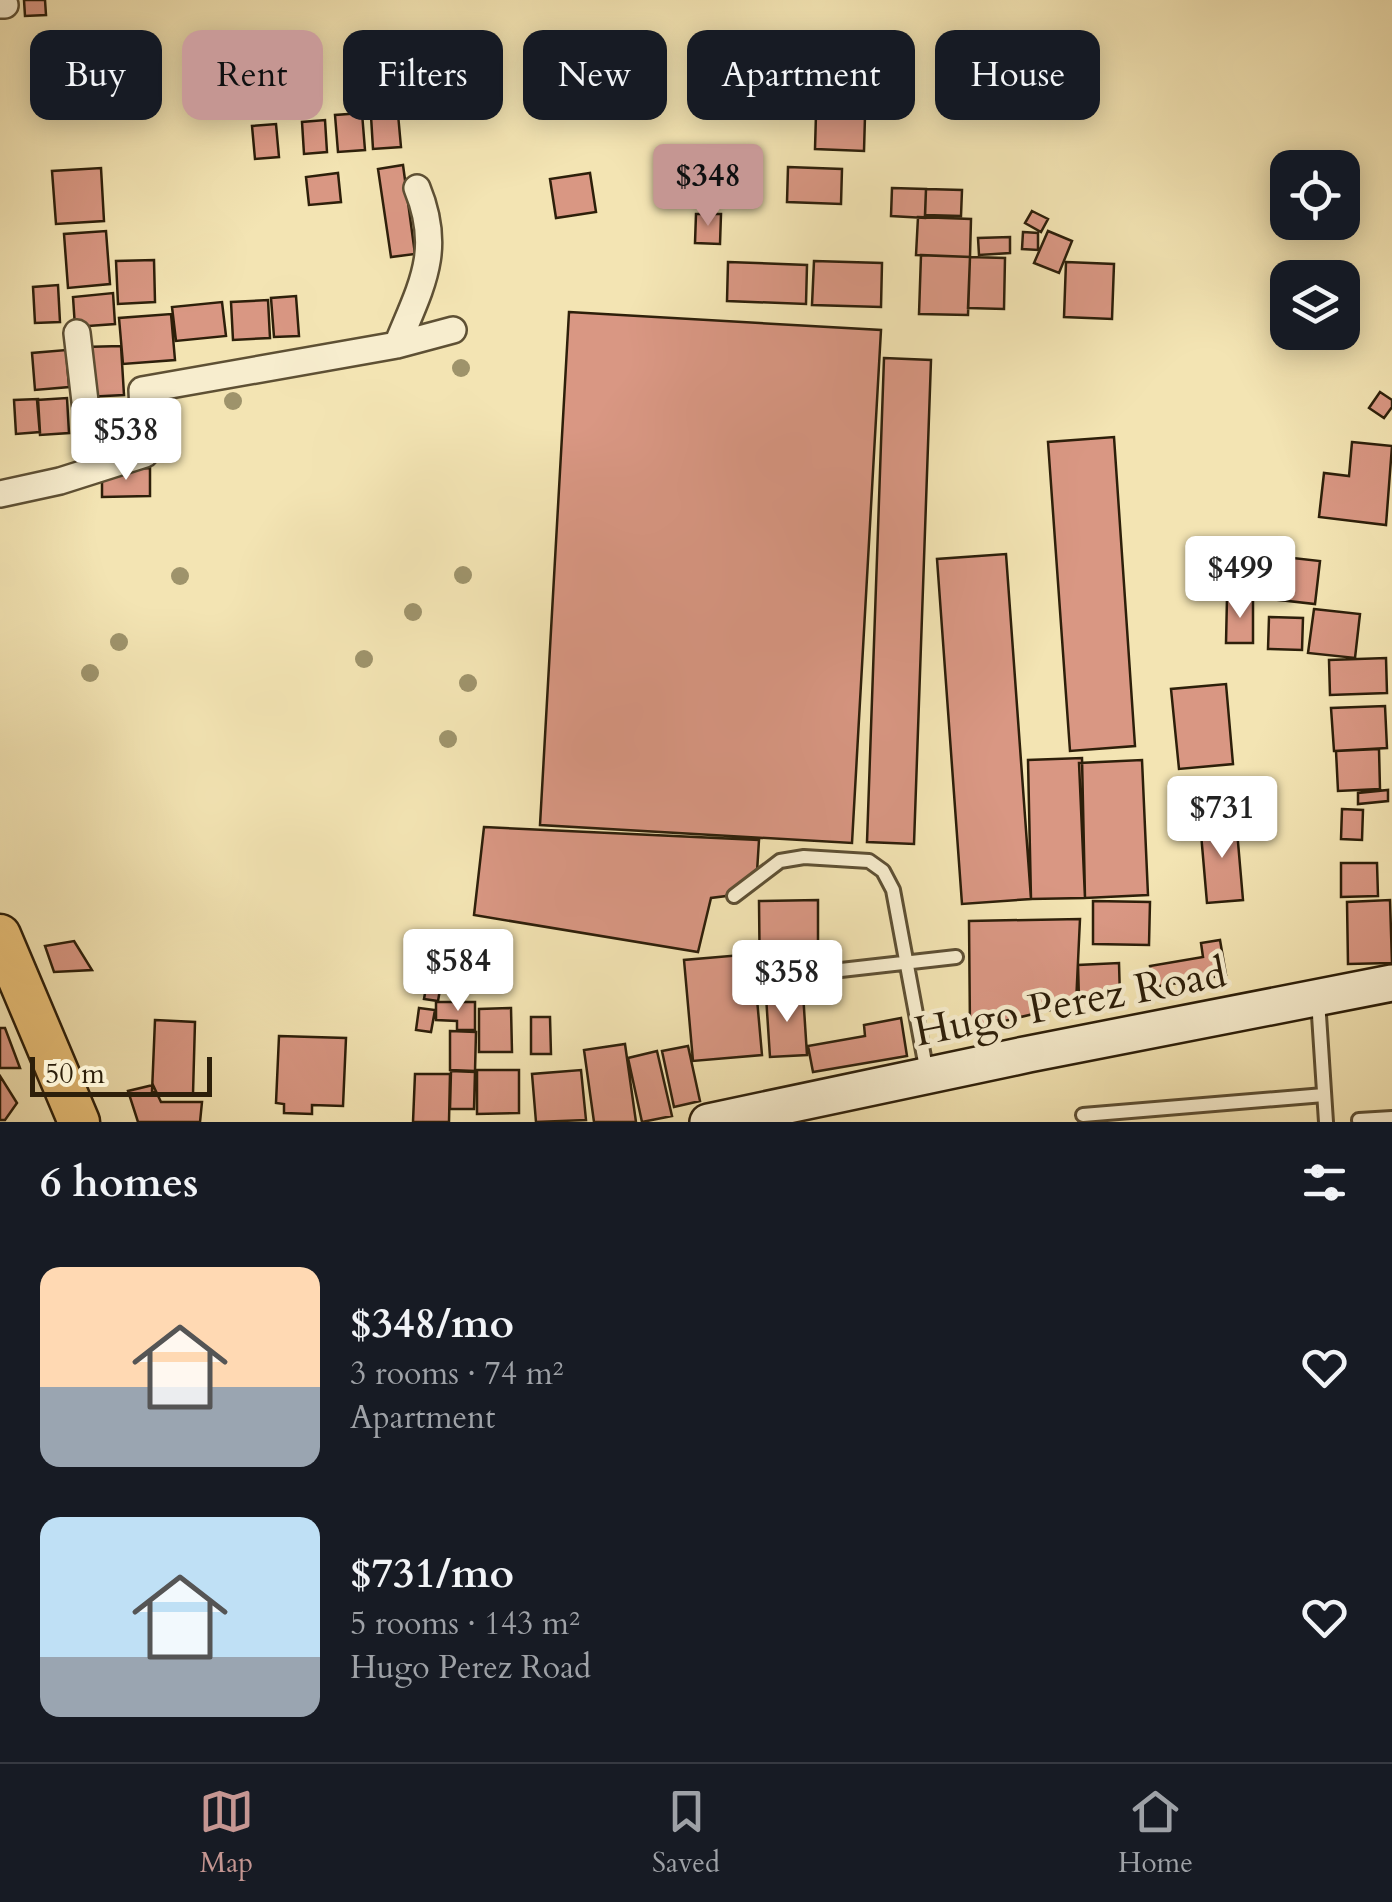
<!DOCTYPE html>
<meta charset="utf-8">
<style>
:root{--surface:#171b24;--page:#20242c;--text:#f1f3f6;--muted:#9ea1a6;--line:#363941;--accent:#c59692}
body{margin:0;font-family:Cardo,serif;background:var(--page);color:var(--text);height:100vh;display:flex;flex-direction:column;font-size:38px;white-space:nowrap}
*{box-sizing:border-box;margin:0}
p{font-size:32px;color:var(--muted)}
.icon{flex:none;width:55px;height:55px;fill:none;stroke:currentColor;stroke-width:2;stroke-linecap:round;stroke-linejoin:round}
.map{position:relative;height:1122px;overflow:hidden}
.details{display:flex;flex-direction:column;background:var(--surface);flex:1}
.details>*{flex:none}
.hud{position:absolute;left:30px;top:30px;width:1332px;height:90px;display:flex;gap:20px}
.fabs{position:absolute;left:1270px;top:150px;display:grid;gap:20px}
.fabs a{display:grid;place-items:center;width:90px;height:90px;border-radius:20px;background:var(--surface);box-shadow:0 5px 25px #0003;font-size:50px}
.scale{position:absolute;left:30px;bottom:25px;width:182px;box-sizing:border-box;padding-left:10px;border:5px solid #2d1f0a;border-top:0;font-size:28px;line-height:35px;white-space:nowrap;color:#2d1f0a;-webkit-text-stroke:8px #f7edce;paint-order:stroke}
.price{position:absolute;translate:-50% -85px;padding:0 22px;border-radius:10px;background:#fff;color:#222;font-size:32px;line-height:65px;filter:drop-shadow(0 2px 5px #0008)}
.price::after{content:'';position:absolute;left:50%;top:60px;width:30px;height:22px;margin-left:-15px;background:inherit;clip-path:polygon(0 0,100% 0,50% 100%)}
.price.active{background:var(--accent);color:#111}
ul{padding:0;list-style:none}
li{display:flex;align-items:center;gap:30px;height:250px;padding:0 40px}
li span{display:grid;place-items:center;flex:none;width:280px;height:200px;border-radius:20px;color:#555}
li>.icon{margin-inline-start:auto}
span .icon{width:120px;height:120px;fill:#fffc;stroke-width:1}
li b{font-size:42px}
h2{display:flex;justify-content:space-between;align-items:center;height:120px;padding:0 40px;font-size:42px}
.tag{padding:0 35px;border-radius:20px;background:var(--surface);box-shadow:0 5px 25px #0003;font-size:35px;line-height:90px}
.tag.active{background:var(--accent);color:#111}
.menu{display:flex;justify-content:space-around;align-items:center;height:140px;border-top:2px solid var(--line);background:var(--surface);font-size:28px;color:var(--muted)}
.menu a{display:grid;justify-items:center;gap:5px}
.menu .active{color:var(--accent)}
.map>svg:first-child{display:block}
.building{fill:#d99783;stroke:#2d1f0a;stroke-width:2.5}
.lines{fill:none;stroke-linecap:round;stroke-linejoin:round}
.lane-casing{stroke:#5e5034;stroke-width:18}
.street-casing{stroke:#5e5034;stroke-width:30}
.secondary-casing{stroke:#2d1f0a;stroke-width:40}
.primary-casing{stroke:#2d1f0a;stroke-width:45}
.lane{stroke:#f7edce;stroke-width:12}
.street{stroke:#f7edce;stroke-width:25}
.secondary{stroke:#f7edce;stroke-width:35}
.primary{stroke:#eac27a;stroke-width:40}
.tree{fill:#9e936b}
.labels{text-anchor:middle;stroke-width:9;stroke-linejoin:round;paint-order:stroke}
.street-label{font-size:42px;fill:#2d1f0a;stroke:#f7edce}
</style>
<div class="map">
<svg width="1392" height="1122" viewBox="0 0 1392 1122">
<rect width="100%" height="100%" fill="#f3e4b3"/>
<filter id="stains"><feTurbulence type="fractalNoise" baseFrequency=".002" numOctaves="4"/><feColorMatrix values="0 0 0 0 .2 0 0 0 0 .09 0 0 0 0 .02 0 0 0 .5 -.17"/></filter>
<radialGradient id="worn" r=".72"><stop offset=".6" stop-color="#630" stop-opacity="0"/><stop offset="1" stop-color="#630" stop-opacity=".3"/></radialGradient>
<path class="building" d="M24,0h21l1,15 -21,1z
M362,113l3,37 -27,2 -3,-37z
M398,114l3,33 -28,2 -2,-33z
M816,114l49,2 -1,35 -49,-2z
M325,120l2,32 -23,2 -2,-32z
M276,124l3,33 -24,2 -3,-33z
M403,165l12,89 -24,3 -13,-88z
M788,167l54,2 -1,35 -54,-2z
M101,168l3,53 -48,3 -4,-53z
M338,173l3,29 -32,3 -3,-28z
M590,173l6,39 -40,6 -6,-39z
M892,188l34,1 -1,29 -34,-2z
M926,189l36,1 -1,26 -36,-1z
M1032,211l16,8 -7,13 -16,-9z
M696,214h25l-1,30 -25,-1z
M918,217l53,2 -1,38 -54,-2z
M106,231l4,53 -42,4 -4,-54z
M1048,231l24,10 -13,32 -25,-10z
M1023,232l15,1v17l-16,-1z
M1010,237v16l-31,2 -1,-17z
M921,255l49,2 -2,58 -49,-1z
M970,257l35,1 -1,51 -36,-1z
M154,260l1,42 -37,2 -2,-43z
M814,261l68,2 -1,44 -69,-2z
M728,262l79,3 -1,39 -79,-3z
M1066,262l48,2 -2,55 -48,-2z
M58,285l2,37 -25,1 -2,-36z
M113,293l2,31 -40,3 -2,-30z
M296,296l3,40 -25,1 -3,-39z
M268,300l2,38 -37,2 -2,-38z
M222,302l4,34 -50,5 -4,-34z
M569,312l312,18 -29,513 -312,-18z
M171,314l4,46 -52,4 -4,-46z
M121,346l3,49 -38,2 -3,-50z
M66,350l3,37 -34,3 -3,-37z
M884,358l47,2 -17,484 -47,-2z
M1380,392l12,8v7l-8,11 -15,-10z
M67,398l2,35 -29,2 -3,-35z
M38,399l2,33 -24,2 -2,-34z
M1114,437l21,309 -65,5 -22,-309z
M1352,442l40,4 -6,79 -67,-8 5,-44 25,3z
M150,468v28l-48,1v-28z
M1201,548l40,1 -1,18h-39z
M1006,554l25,345 -69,5 -25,-345z
M1275,556l45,5 -5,43 -44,-5z
M1227,598h26v45h-27z
M1314,609l46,5 -5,44 -47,-5z
M1269,617l34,1 -1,32 -34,-1z
M1386,658l1,35 -57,2 -1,-35z
M1226,684l7,80 -54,5 -8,-80z
M1385,706l2,42 -53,3 -3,-43z
M1379,749l1,40 -42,2 -2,-40z
M1082,758l3,140 -54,1 -3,-139z
M1142,760l6,135 -63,3 -6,-135z
M1388,790v11l-30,3v-11z
M1342,809l21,1 -1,30 -21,-1z
M1236,819l7,81 -36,3 -7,-81z
M484,827l275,13 -2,32 -23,23 -23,3 -13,54 -224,-37z
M1341,863h36l1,33 -37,1z
M818,900v45h-24l1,46 -35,1 -1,-91z
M1390,900l2,63 -44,1 -1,-62z
M1093,901l57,1 -1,43 -56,-1z
M1080,919l-4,85 -106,25 -1,-108z
M1220,940l6,35 -73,12 -3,-21 53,-9 -2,-14z
M74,941l18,29 -38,2 -9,-26z
M753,954l9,101 -69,6 -9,-101z
M449,960l27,10 -9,23 -27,-9z
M1119,963l1,35 -41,2 -1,-35z
M427,982l14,2 -3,17 -14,-2z
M803,993l4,62 -37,2 -4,-61z
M436,1002h39v28h-18v-9l-21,-1z
M419,1008l16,2 -4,22 -15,-2z
M511,1008l1,44h-33v-43z
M531,1017h19l1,37h-20z
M901,1018l6,38 -94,16 -5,-26 57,-10 -1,-11z
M155,1020l40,2 -2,72 -41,-2z
M0,1028h5l15,40h-20z
M450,1031l26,1 -1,39 -25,-1z
M279,1036l67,2 -3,68 -31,-1v9l-28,-1v-9l-8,-1z
M625,1044l11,78h-42l-10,-72z
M688,1046l12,55 -26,6 -12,-56z
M657,1051l15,65 -30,6 -14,-64z
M477,1070h42v43l-42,1z
M581,1070l5,50 -50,2 -4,-48z
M451,1071l24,1 -1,37h-24z
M415,1074h35l-1,48h-36z
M0,1076l17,27 -12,17h-5z
M153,1085l8,17h41l-2,20h-62l-10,-31z"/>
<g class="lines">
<defs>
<path id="lane" d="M734,896l46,-35 24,-4 65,4 14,10 10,19 34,183
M832,971l124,-14
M1318,1000l8,122
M1083,1115l241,-20
M1359,1120l33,-2"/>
<path id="street" d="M0,5h5
M77,333l16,137
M397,345c24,-59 46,-94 20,-157
M0,494l60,-13 85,-27 -3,-64 255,-45 56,-15"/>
<path id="secondary" d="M708,1122l321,-68 363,-71"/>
<path id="primary" d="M0,935l79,187"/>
</defs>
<use href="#lane" class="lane-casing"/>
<use href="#street" class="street-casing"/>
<use href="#secondary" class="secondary-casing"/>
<use href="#primary" class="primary-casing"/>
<use href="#lane" class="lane"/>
<use href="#street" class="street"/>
<use href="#secondary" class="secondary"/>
<use href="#primary" class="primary"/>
</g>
<g class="tree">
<circle cx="461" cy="368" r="9"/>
<circle cx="233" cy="401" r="9"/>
<circle cx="463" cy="575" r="9"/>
<circle cx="180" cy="576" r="9"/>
<circle cx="413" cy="612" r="9"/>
<circle cx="119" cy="642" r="9"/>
<circle cx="364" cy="659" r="9"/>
<circle cx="90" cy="673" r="9"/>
<circle cx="468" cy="683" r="9"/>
<circle cx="448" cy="739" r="9"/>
</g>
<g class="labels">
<g class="street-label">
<text transform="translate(1070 1001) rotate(-11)" y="15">Hugo Perez Road</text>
</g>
</g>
<rect width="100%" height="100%" filter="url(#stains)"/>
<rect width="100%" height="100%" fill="url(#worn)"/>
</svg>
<div class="fabs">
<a><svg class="icon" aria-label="locate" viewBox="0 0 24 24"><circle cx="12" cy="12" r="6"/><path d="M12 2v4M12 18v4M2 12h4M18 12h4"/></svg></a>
<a><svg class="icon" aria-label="layers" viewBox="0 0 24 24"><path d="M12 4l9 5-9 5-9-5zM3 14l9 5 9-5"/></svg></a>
</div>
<div class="scale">50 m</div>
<b class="price active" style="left:708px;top:229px">$348</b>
<b class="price" style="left:126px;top:483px">$538</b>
<b class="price" style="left:1240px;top:621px">$499</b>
<b class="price" style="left:1222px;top:861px">$731</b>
<b class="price" style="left:458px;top:1014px">$584</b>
<b class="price" style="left:787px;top:1025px">$358</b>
<div class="hud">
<a class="tag">Buy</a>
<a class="tag active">Rent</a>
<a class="tag">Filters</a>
<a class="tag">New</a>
<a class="tag">Apartment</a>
<a class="tag">House</a>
</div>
</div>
<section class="details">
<h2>6 homes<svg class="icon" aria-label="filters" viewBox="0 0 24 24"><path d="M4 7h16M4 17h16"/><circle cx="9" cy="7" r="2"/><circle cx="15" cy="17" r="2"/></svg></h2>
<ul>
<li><span style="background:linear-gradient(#ffd9b3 60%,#9aa5b1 0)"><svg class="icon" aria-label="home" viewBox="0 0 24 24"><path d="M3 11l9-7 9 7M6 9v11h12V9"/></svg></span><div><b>$348/mo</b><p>3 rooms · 74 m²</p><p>Apartment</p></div><svg class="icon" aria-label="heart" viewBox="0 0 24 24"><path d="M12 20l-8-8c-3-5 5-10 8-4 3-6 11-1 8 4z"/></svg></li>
<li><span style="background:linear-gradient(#bfe0f5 70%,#9aa5b1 0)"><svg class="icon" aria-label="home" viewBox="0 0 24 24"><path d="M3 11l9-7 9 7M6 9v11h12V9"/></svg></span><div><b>$731/mo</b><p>5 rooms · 143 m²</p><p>Hugo Perez Road</p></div><svg class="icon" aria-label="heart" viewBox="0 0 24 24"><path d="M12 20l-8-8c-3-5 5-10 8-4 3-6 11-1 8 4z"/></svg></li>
</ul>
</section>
<nav class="menu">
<a class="active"><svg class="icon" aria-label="map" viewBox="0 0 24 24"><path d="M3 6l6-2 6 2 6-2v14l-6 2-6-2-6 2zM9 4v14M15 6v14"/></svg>Map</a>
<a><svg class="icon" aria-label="saved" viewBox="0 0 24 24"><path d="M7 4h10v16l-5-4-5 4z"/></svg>Saved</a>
<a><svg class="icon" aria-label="home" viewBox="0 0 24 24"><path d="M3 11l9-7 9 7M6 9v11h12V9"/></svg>Home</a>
</nav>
